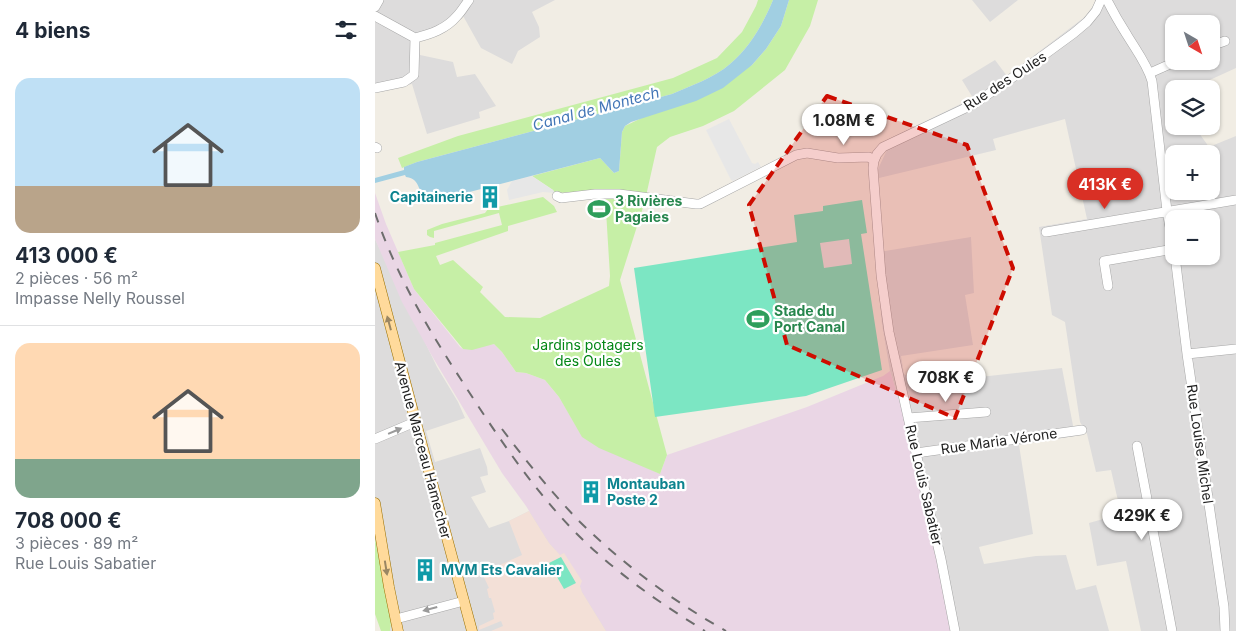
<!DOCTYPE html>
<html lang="fr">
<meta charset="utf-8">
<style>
:root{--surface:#fff;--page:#f6f6f7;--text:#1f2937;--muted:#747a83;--line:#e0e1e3;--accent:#d93025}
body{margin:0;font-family:Inter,sans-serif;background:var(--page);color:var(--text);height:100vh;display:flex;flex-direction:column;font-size:19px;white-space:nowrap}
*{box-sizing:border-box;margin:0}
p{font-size:16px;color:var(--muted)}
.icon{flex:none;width:28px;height:28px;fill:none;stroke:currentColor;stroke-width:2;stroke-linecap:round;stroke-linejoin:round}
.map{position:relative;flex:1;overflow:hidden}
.sheet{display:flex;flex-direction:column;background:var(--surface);width:375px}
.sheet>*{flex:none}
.needle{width:32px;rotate:141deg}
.tools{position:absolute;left:790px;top:15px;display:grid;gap:10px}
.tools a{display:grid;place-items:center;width:55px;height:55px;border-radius:10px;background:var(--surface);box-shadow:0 1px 4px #0004;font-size:25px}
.price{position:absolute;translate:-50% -42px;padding:0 11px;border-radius:18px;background:#fff;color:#222;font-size:16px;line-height:32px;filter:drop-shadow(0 1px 2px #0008)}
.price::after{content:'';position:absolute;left:50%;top:30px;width:15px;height:11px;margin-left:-8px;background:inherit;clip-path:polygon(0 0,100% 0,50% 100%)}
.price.selected{background:var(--accent);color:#fff}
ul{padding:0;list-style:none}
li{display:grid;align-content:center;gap:10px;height:265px;padding:0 15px}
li+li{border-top:1px solid var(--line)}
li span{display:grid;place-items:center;height:155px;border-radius:15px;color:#555}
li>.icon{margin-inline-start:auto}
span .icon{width:90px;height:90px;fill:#fffc;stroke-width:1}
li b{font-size:21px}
h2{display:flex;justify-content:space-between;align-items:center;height:60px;padding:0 15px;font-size:21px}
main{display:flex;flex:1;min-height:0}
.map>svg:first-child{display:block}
.residential{fill:#dddcdc;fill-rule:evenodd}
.industrial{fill:#ead6e5}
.military{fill:#f3e0d7}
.grass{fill:#c6efa6}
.pitch{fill:#7ce6c3}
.parking{fill:#e7e7e7}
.water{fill:#a1cfe2}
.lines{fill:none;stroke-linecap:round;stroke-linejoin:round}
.minor-casing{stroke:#a6a6a6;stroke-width:10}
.major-casing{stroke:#9a7000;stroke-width:11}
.minor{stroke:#fff;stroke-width:9}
.major{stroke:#ffda9b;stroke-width:10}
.rail{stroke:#6d6d6d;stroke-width:2;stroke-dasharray:10 10;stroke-linecap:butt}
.oneway{fill:#9a8663}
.oneway2{fill:#9a9a9a}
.marked{fill:#ce0c00;fill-opacity:0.2;stroke:#ce0c00;stroke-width:4;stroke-dasharray:10 6;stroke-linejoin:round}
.labels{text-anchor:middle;stroke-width:4.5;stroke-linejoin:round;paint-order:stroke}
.street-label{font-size:14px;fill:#1f1f1f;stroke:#fff}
.culture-label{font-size:14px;font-weight:bold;fill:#0d838f;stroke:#fff;text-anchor:start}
.leisure-label{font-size:14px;font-weight:bold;fill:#27864d;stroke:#fff;text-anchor:start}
.park-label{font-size:14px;fill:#038716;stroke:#fff}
.water-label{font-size:15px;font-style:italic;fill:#4376b7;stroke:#fff}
</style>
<main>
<section class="sheet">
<h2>4 biens<svg class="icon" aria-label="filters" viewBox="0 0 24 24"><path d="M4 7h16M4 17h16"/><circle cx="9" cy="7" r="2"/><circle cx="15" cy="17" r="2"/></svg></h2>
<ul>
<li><span style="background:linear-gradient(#bfe0f5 70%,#b9a48a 0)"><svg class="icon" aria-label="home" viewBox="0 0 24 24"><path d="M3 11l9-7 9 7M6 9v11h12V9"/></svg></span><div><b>413 000 €</b><p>2 pièces · 56 m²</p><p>Impasse Nelly Roussel</p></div></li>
<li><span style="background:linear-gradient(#ffd9b3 75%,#7fa58c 0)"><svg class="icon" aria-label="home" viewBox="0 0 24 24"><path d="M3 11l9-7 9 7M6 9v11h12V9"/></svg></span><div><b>708 000 €</b><p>3 pièces · 89 m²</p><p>Rue Louis Sabatier</p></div></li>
</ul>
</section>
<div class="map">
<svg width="861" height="631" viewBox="0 0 861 631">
<rect width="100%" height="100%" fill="#f1ede4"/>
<path class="residential" d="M0,0h180l-23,12 7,15 1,10 -22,14 -6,13 -31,-16 -19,-34 -42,26v15l33,7 4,15 18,-3 21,32 -17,6 1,6 -53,16 -15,-50 -37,8z
M597,0h46l-28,22z
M720,0h141v68l-46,21h-16v7l-1,1 1,2v27h20l15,21 27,-11v495h-95l-15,-70 -29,5 -8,-43 32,-9 -10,-44 -15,2 -9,-38 -7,-12 -15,-100 -13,-7 -13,-88 48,-8 -22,-100 -72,20 3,11 -117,28 -1,-9 15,-32 80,-39 -11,-18 33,-20 12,16 79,-60 9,-13zM799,24h37v37h-37zM799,154h37v37h-37zM799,219h37v37h-37z
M596,237l3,56 -9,2 8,50 -72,11 3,18 9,6 36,-4 13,3 100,-11 13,68 -56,9 14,89 -54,13 5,17 52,-8 30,-1 10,35 20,-5 13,46h-158l-46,-212 -15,-48 -8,-47 -7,-73h10z
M0,239l62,128 21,35 7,16 -39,13 9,31 45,-14 7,19 1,8 -8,2 6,15 -15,5 18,31 20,-7 20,-10 35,42 110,78h-284l1,-9 -16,-84z"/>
<path class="industrial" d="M0,193l11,31 28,65 46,58 3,2 31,-5 8,8 14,20 10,1 19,7 14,17 23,39 78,38 7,-19 140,-48 76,-31 7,-5 15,48 29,125 17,87h-345l-24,-39 -2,-6 -16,-33 -4,2 -11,-12 -23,-37 -24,-33 -70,-117 -30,-54 -27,-63z"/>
<path class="military" d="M154,511l20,32 11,12 4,-2 18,28 -2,5 2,6 24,39h-115l12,-5 -2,-5 -22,9v-4l15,-7 -1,-6 2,-1 -4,-14h-2l-2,-9 2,-1 -7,-15 40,-18 -13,-34z"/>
<path class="grass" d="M383,0h15c-10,24 -23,47 -43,64 -16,14 -38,21 -58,30l-255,68 -15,6 -4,-10 60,-22 215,-58 44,-20 25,-26 14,-26z
M414,0h29l-8,26 -25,44 -51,41 -31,15 -33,11 -13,10 -11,49 -48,-5 -43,2 -2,-3 -21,-14 68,-18 14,15 5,-2 3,-39 3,-6 127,-61 14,-16 15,-23z
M230,194l41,4 -26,82 47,175 -7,19 -61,-26 -17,-11 -23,-40 -14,-17 -19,-7 -10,-1 -14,-20 -8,-8 -22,6 -9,-1 -49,-60 -16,-37 37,-7v-2l67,-18 -3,-12 -65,18v7l-4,-1 -3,-2v-5l15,-6 43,-11 3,-4 55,-12 11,9 3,6 -49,14v5l-72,25 4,9 13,-5 30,27 -3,5 25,25 35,1 69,-32 1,-10z
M0,538l16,84 -1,9h-9l-6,-17z"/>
<path class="pitch" d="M487,200l5,33 -6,1 21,136 -76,26 -151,21 -21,-149 163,-26 -3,-27 29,-4v-5z
M186,557l15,26 -12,6 -15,-26z"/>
<path class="parking" d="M354,119l23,44 3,1 3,-2 3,5 -28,14 -2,-1 -25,-50z
M157,176l21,14 2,3 -12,-1 -34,8 -2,-10 5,-9z
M474,239l3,25 -28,4 -4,-25z"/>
<path class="water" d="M398,0h16l-8,26 -15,23 -14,16 -29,23 -27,13 -65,21 -6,4 -3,6 -3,39 -5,2 -14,-15 -173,45c-10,-10 -5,-24 -21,-26l-1,-2 -30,8v-5l29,-8v-3l13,-5 255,-68c20,-9 42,-16 58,-30 20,-17 33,-40 43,-64z"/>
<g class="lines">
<defs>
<path id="minor" d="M732,0c6,12 13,24 20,35 9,15 20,29 25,46l15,130 7,38
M0,7l4,-7
M0,16l40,22c16,-4 31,-9 42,-22 5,-5 8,-11 12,-16
M836,46l14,-5
M775,73l27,-12
M0,88l29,-6 10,-7 1,-37
M0,147l2,1
M499,161l-1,7 8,107 8,57 27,121 25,106 14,72
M182,196l4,2 34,-4h24l77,10h4l96,-49 11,-2 31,5 31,-1 5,4 3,-7 6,-7 91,-43 48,-33 52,-38 13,-11 9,-11 5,-11
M671,232l190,-32
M800,256l12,98 37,253 1,24
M733,286l-4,-25 70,-12
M812,354l49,-5
M533,418l78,-6
M0,439l40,-17
M762,446l35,185
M541,453l166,-23
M21,619l68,-18"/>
<path id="major" d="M0,268l40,151 57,212
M0,503l14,84 9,44"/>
</defs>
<use href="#minor" class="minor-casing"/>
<use href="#major" class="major-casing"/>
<use href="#minor" class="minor"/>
<use href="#major" class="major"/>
<path class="rail" d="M0,213c20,59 51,113 85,165 34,53 69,106 113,152 39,40 85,72 132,101
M127,429c24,32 50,64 78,93 44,43 93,79 146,109"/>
</g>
<defs><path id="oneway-solid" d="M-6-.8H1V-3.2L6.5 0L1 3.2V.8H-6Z" transform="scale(1.25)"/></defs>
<g class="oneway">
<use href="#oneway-solid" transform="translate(14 323) rotate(-105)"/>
<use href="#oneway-solid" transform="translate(11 568) rotate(81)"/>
</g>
<g class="oneway2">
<use href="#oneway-solid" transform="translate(20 431) rotate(-23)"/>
<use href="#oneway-solid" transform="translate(55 609) rotate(165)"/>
</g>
<path class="marked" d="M452,96l140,49 46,123 -58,150 -168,-73 -38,-140z"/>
<defs>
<symbol id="building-bare" viewBox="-9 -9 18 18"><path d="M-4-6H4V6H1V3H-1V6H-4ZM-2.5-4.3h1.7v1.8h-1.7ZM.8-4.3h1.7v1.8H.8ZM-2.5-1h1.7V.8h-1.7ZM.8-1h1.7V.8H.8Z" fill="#0f9aa8" stroke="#fff" stroke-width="2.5" paint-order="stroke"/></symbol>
<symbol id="stadium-bare" viewBox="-9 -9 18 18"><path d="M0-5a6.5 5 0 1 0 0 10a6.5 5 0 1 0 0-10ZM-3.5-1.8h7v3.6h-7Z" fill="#2e9e5b" stroke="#fff" stroke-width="2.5" paint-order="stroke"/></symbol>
</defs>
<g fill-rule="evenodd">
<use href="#building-bare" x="99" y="181" width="32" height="32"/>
<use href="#stadium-bare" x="208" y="193" width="32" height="32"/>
<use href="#stadium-bare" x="367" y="303" width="32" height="32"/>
<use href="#building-bare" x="200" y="476" width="32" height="32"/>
<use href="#building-bare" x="34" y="554" width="32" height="32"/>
</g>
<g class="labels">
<g class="street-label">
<text transform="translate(630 81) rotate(-33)" y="5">Rue des Oules</text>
<text transform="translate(624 441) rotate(-8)" y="5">Rue Maria Vérone</text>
<text transform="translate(825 444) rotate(82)" y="5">Rue Louise Michel</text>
<text transform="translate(48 450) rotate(75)" y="5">Avenue Marceau Hamecher</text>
<text transform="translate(549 485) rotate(77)" y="5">Rue Louis Sabatier</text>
</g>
<g class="culture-label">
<text x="98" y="202" text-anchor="end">Capitainerie</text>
<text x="232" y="489">Montauban<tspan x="232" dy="16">Poste 2</tspan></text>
<text x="66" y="575">MVM Ets Cavalier</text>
</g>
<g class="leisure-label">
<text x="240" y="206">3 Rivières<tspan x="240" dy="16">Pagaies</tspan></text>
<text x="399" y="316">Stade du<tspan x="399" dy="16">Port Canal</tspan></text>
</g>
<g class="park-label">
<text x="213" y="350">Jardins potagers<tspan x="213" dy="16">des Oules</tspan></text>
</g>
<g class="water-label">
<text transform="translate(221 109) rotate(-15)" y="5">Canal de Montech</text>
</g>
</g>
</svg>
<div class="tools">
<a><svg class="needle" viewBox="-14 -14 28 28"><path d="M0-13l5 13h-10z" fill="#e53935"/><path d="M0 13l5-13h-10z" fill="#747a83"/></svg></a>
<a><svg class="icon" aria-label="layers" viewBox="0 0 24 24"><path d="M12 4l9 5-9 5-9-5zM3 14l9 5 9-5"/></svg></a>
<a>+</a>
<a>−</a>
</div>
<b class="price" style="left:469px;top:146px">1.08M €</b>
<b class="price selected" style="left:730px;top:210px">413K €</b>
<b class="price" style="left:571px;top:403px">708K €</b>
<b class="price" style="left:767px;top:541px">429K €</b>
</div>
</main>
